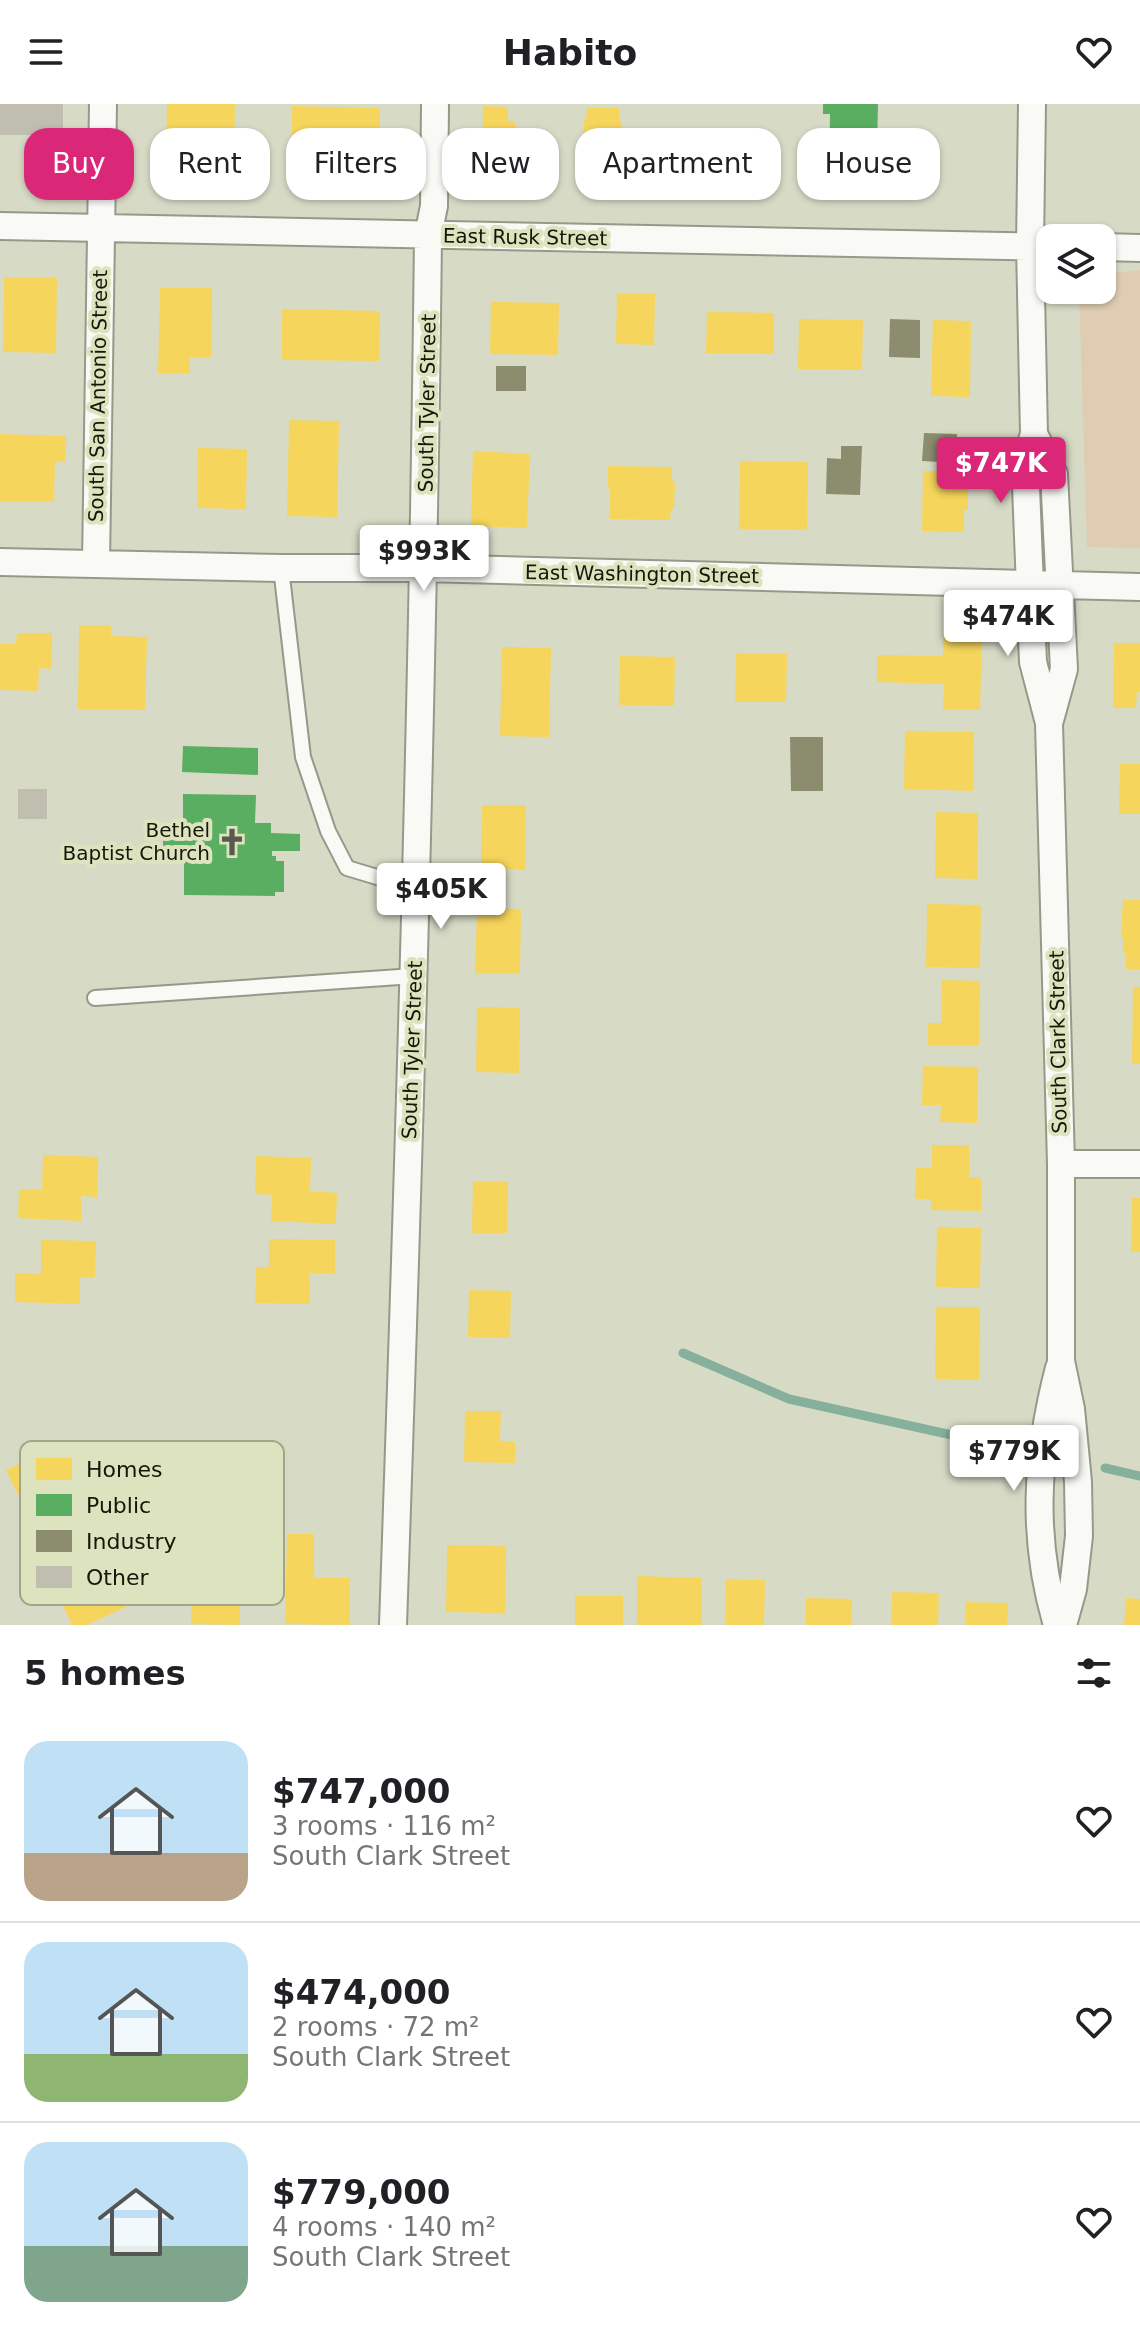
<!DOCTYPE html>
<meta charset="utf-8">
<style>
:root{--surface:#fff;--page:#f2f2f2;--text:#202124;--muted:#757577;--line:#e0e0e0;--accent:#db2777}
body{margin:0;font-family:"DejaVu Sans",sans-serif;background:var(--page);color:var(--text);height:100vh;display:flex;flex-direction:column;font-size:30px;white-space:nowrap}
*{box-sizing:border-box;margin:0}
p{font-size:26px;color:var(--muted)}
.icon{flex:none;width:44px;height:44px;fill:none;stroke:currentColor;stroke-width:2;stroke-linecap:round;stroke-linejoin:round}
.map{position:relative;height:1521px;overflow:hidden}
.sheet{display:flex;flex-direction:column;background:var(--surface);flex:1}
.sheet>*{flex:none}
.top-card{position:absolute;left:24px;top:24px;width:1092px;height:72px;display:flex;gap:16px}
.tools{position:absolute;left:1036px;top:120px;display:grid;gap:16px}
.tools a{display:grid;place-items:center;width:80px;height:80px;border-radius:16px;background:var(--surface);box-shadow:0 2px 6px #0004;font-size:40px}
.price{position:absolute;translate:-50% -68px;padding:0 18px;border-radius:8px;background:#fff;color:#222;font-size:26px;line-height:52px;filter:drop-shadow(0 2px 4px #0008)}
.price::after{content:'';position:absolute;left:50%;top:48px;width:24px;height:18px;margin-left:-12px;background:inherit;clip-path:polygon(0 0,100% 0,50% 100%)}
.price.current{background:var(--accent);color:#fff}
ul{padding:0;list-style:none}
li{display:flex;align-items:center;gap:24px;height:200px;padding:0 24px}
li+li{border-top:2px solid var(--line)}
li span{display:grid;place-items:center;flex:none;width:224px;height:160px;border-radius:24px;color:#555}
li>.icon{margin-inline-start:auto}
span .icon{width:96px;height:96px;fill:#fffc;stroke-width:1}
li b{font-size:34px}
h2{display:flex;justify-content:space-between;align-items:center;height:96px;padding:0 24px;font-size:34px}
.pill{padding:0 28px;border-radius:24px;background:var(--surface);box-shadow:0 2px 6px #0004;font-size:28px;line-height:72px}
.pill.current{background:var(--accent);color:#fff}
header{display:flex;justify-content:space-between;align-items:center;height:104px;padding:0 24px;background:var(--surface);font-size:36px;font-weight:600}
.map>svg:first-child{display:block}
.green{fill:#dfccb2}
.homes{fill:#f6d55c}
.public{fill:#5aae61}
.industry{fill:#8c8c6e}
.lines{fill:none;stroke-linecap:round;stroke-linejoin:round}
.stream{stroke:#86b09b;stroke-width:9}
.building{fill:#c0bfaf}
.service-casing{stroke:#969889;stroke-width:18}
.minor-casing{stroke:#969889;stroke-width:30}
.service{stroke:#f9faf6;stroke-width:14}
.minor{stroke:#f9faf6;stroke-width:26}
.labels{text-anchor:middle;stroke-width:8;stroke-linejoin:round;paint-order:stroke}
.street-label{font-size:20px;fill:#15170a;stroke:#dde3be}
.poi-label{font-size:20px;fill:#15170a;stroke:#dde3be;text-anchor:end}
.key{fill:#dde3be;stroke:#a1a688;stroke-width:2}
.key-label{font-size:22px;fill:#15170a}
</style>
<header><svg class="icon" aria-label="menu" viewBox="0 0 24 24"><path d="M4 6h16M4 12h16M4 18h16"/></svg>Habito<svg class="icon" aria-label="heart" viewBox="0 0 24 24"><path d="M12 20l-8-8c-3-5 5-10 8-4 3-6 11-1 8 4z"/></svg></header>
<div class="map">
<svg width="1140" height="1521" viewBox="0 0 1140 1521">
<rect width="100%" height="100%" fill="#d7dbc6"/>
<path class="green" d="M1140,166v278l-53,-1 -8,-257h23v-16z"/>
<path class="homes" d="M167,0h68l-1,54h-68z
M292,2l88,2 -1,38h-21l1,33 -67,-2z
M483,2l25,1v14h7v11h17v33h-7v4l-27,-1v-4h-16z
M587,4h32v13h2l-1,53 -37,-1 1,-53h2z
M696,24l21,1 1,8h15v38l-63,-1v-29l26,1z
M4,173l53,1 -1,75 -53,-1z
M160,184h52l-1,69h-21v16h-32z
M617,189l38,1 -1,51 -38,-1z
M491,198l68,1 -1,52 -68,-1z
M282,205l98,2 -1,50 -97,-1z
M707,208l67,1v41l-68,-1z
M799,215l64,1 -1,50 -64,-1z
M933,216l38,1 -1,76 -39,-1z
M289,316l50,1 -2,96 -50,-1z
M0,330l66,2 -1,25h-10l-1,41 -54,-1z
M198,344l49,1 -1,60 -49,-1z
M473,347l57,3 -3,74 -56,-2z
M740,357l68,1 -1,68 -68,-1z
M608,362l64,1v14h3l-1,28h-3l-1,11 -60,-1v-31h-2z
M923,367h45v39h-4v22l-42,-1z
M79,521l32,1v10l36,1 -2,73 -67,-1z
M17,529h35l-1,36 -12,-1 -1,23 -38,-1v-46h16z
M943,534l39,1 -2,71 -37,-1 1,-25 -67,-2v-27l66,1z
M1114,539h26v49h-3l-1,16h-23z
M502,543l49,1 -2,89 -49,-1z
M736,549l51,1 -1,48h-51z
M620,552l55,1 -1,49 -55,-1z
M905,627l69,1 -1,59 -69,-2z
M1120,660h20v50h-21z
M482,701h44l-1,65 -44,-1z
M936,708l42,1 -1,66 -42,-1z
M1123,796h17v69h-14v-16h-3v-15h-2z
M927,800l54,1 -1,63 -54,-1z
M477,804l44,1 -1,64h-45z
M942,876l38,1 -1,65 -51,-1v-22h13z
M1133,883h7v77h-8z
M477,903l43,1 -1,65 -43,-1z
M923,962l55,1 -1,56 -37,-1 1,-17h-19z
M932,1041h37v32h12v34l-50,-1v-11h-16l1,-31h16z
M43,1051l55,2 -1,40 -16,-1v25l-63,-3 1,-29 23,1z
M256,1052l55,2 -1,33 27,2 -1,31 -65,-3 1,-26 -17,-1z
M473,1077l35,1 -1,51h-35z
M1132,1094h8v54h-9z
M937,1123l44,1 -1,60 -44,-1z
M269,1135l66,1v34l-25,-1v31l-55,-1 1,-36h13z
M41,1136l55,1 -1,36h-15v27l-65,-2v-29l26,1z
M469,1186l42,1 -1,47 -42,-1z
M936,1203h44l-1,73 -44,-1z
M465,1307h36l-1,30 15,1v21l-51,-1z
M45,1348l21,45 9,-4 24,50 -5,3 17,36 29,-14 13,26 -66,31h-15l-48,-100 7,-4 -25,-51z
M287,1430h27v44h36v47l-65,-1z
M447,1441l59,1 -1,67 -59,-1z
M637,1472l65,2v47h-65z
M192,1475l48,1v45l-49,-1z
M726,1475l39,1 -1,45h-39z
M892,1488l47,1 -1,32h-47z
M575,1492h48v29h-48z
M806,1494l46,1 -1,26h-45z
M1126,1494l14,1v26h-16z
M966,1498l42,1 -1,22h-42z"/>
<path class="public" d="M823,0h55l-2,85h-47l1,-75h-7z
M183,642l75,2v27l-76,-3z
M183,690l73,1 -1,28h16v10l29,1v17h-28v5h4v5h8v31h-9v4l-91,-1v-45h-21v-23h20z"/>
<path class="industry" d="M890,215l30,1v38l-31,-1z
M496,262h30v25h-30z
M924,329l33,1 -1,29 -34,-2z
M841,342h21l-2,49 -34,-1 1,-36 14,1z
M790,633h33v54h-32z"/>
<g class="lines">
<path class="stream" d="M683,1249l106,46 190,42
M1105,1364l35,8"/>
</g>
<path class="building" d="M0,0h63v31h-63z
M18,685h29v30h-29z"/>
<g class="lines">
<defs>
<path id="service" d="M281,464l22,189 25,74 19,37 70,21
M95,894l319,-22"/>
<path id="minor" d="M1032,0l-2,142 4,188 -9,28 8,200 16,61 12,441v197l10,48 7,73 1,54 -6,53 -10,36
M0,122l1050,21
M1102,143l38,1
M1034,330l20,40 10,195 -14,51
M0,458l281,6h144l715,19
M96,460l7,-460
M1061,1060h79
M393,1521c16,-463 30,-926 35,-1389l6,-30 1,-102
M1057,1521c-26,-88 -21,-168 2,-257"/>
</defs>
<use href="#service" class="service-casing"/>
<use href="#minor" class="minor-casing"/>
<use href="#service" class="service"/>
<use href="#minor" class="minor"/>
</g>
<defs>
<symbol id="church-bare" viewBox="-9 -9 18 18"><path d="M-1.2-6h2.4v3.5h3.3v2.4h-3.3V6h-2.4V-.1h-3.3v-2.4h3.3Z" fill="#595c4c" stroke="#dde3be" stroke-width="2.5" paint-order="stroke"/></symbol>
</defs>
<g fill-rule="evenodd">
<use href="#church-bare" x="212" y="718" width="40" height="40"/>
</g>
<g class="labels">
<g class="street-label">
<text transform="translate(525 133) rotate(1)" y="7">East Rusk Street</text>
<text transform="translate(98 292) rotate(-89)" y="7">South San Antonio Street</text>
<text transform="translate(427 299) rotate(-89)" y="7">South Tyler Street</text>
<text transform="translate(642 470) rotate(1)" y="7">East Washington Street</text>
<text transform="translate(1058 938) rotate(-91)" y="7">South Clark Street</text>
<text transform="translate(412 946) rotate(-88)" y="7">South Tyler Street</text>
</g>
<g class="poi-label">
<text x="210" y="733">Bethel<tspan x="210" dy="23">Baptist Church</tspan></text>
</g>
</g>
<rect x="20" y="1337" width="264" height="164" rx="12" class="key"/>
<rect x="36" y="1354" width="36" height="22" fill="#f6d55c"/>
<rect x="36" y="1390" width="36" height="22" fill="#5aae61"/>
<rect x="36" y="1426" width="36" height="22" fill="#8c8c6e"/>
<rect x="36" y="1462" width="36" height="22" fill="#c0bfaf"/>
<g class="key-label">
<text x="86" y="1373">Homes</text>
<text x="86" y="1409">Public</text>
<text x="86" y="1445">Industry</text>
<text x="86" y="1481">Other</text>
</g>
</svg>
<div class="tools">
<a><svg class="icon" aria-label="layers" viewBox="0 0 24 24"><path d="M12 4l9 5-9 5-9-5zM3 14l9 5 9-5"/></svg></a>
</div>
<b class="price current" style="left:1001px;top:401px">$747K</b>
<b class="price" style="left:424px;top:489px">$993K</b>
<b class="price" style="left:1008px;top:554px">$474K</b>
<b class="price" style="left:441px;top:827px">$405K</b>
<b class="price" style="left:1014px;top:1389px">$779K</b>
<div class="top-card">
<a class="pill current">Buy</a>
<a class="pill">Rent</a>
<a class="pill">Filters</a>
<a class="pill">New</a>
<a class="pill">Apartment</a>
<a class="pill">House</a>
</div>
</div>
<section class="sheet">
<h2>5 homes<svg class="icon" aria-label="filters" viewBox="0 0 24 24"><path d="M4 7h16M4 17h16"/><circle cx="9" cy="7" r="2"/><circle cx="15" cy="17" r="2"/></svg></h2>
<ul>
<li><span style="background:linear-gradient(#bfe0f5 70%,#b9a48a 0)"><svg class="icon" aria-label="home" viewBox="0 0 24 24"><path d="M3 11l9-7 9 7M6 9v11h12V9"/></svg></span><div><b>$747,000</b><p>3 rooms · 116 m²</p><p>South Clark Street</p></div><svg class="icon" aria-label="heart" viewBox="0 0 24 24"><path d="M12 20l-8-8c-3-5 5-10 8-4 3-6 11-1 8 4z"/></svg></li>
<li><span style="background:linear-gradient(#bfe0f5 70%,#8fb573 0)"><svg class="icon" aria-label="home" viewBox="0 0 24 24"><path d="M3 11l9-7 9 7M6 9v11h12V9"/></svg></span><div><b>$474,000</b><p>2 rooms · 72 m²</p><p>South Clark Street</p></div><svg class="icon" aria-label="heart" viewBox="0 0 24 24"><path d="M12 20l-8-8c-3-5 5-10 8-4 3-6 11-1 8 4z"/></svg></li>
<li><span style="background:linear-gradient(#bfe0f5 65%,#7fa58c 0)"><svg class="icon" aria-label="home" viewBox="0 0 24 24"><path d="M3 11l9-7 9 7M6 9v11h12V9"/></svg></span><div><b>$779,000</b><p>4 rooms · 140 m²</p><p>South Clark Street</p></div><svg class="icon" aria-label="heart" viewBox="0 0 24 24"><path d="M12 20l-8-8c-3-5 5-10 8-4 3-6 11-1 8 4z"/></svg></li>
</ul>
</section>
